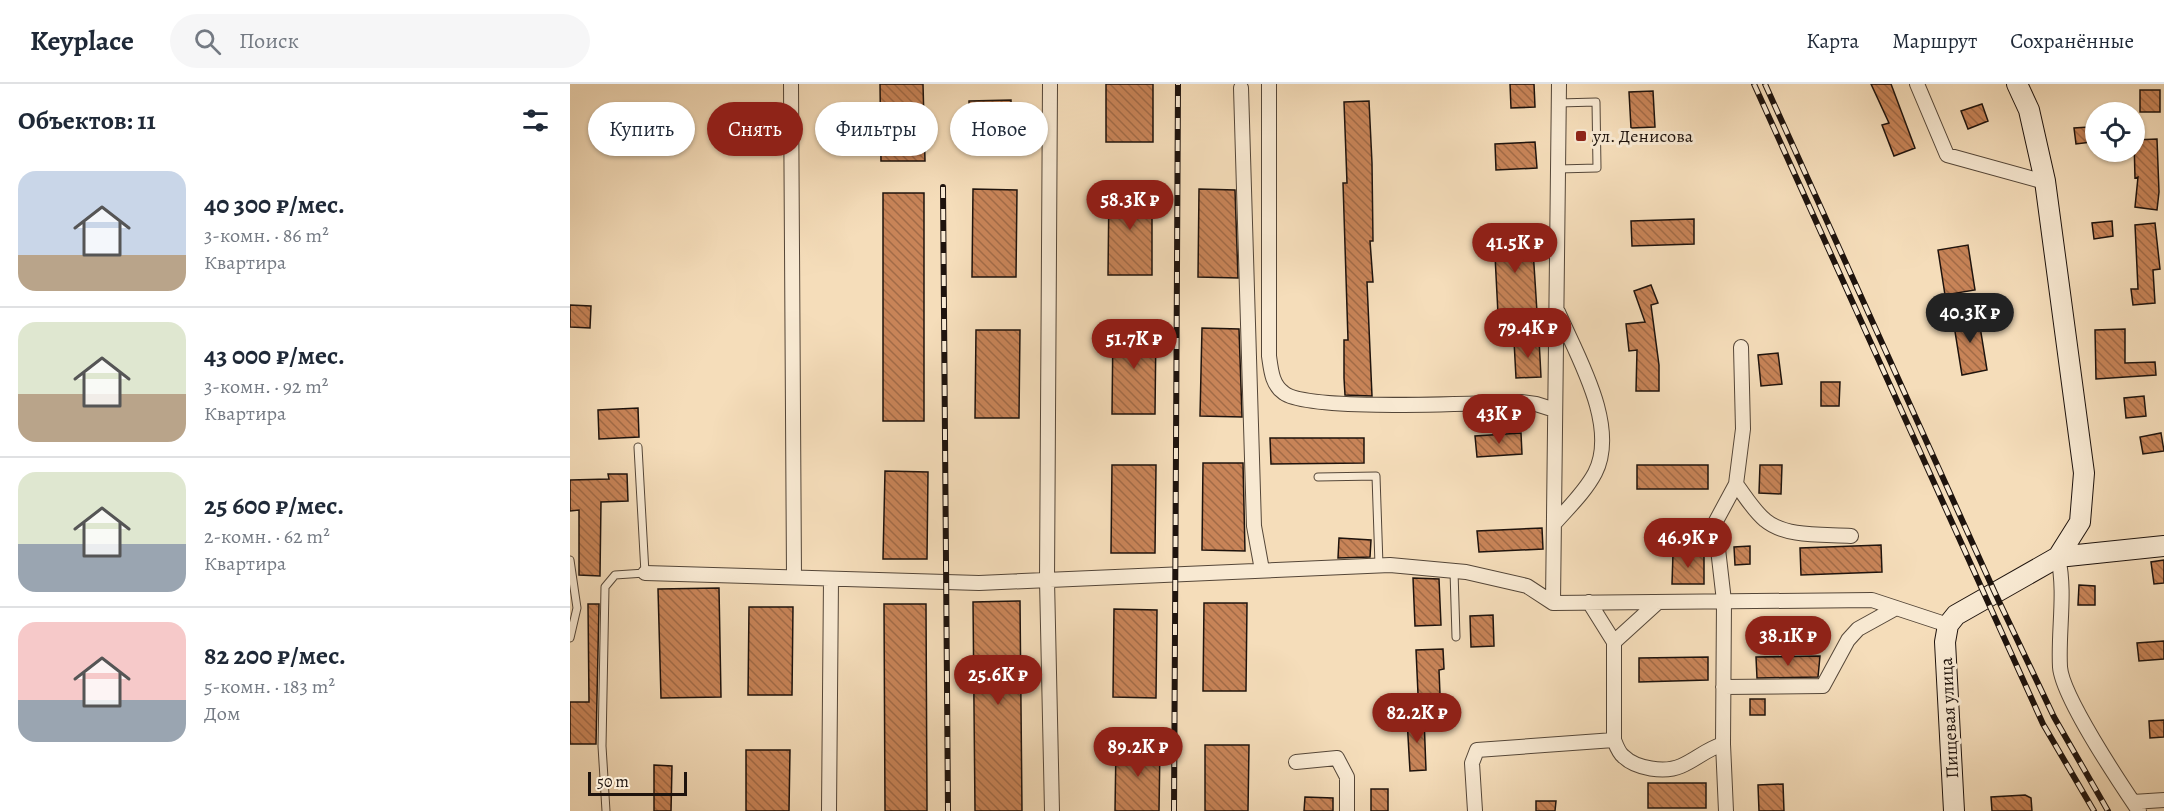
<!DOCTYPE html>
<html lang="ru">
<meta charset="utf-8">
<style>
:root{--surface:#fff;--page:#f6f6f7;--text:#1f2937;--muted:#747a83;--line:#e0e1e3;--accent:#8f2418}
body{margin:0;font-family:Alegreya,serif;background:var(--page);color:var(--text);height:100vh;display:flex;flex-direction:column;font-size:22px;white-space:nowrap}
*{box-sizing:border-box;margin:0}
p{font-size:20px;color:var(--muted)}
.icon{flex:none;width:33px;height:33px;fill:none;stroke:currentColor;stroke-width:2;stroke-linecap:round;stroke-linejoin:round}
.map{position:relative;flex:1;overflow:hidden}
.sheet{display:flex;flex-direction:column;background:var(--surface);width:570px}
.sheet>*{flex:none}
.top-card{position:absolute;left:18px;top:18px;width:570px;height:54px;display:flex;gap:12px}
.controls{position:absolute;left:1515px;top:18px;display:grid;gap:12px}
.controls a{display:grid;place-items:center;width:60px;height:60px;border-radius:50%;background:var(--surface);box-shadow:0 2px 4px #0004;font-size:30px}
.scale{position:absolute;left:18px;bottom:15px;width:99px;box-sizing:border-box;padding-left:6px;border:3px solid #1e130d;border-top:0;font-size:16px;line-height:21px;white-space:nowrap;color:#1e130d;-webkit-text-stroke:4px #f8e9d2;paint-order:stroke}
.price{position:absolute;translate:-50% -51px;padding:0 14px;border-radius:21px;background:var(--accent);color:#fff;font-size:20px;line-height:39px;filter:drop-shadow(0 2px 3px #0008)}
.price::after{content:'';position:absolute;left:50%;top:36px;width:18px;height:14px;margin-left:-9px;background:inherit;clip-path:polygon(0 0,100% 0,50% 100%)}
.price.active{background:#222;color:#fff}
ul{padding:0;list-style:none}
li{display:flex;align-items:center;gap:18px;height:150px;padding:0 18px}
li+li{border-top:2px solid var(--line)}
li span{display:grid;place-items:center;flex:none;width:168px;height:120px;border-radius:18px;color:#555}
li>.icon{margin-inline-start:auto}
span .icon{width:72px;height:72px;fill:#fffc;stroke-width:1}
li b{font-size:26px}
h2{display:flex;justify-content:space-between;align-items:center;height:72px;padding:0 18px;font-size:26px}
.chip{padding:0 21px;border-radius:27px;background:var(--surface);box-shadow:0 2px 4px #0004;font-size:21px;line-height:54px}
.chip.active{background:var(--accent);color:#fff}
header{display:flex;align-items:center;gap:36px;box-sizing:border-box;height:84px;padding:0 30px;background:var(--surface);border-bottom:2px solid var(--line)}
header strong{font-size:28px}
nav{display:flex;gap:33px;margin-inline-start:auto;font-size:21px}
.search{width:420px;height:54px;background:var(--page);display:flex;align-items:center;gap:15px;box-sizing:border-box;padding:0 21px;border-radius:33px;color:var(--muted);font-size:22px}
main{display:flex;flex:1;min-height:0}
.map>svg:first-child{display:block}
.building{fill:url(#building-back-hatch);stroke:#1e130d;stroke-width:1.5}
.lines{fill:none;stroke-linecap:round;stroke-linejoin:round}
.lane-casing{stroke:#544638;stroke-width:9}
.street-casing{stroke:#544638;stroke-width:16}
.secondary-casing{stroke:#1e130d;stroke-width:22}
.lane{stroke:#f8e9d2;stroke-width:7}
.street{stroke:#f8e9d2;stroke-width:14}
.secondary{stroke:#f8e9d2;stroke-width:20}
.rail-casing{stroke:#1e130d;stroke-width:6}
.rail{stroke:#f8e9d2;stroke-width:4;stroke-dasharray:11;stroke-linecap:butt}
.poi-dot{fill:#8f2418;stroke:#f8e9d2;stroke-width:2}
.labels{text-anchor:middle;stroke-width:6;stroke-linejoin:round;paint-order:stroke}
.poi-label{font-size:18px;fill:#1e130d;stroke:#f8e9d2;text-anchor:start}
.street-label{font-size:18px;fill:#1e130d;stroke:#f8e9d2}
</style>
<header>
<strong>Keyplace</strong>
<div class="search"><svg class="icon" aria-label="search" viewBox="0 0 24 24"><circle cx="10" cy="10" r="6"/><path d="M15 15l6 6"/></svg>Поиск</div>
<nav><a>Карта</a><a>Маршрут</a><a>Сохранённые</a></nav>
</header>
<main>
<section class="sheet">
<h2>Объектов: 11<svg class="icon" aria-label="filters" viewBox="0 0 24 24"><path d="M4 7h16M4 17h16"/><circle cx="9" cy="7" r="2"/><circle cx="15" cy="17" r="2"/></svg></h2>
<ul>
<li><span style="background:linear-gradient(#c9d6e8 70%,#b9a48a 0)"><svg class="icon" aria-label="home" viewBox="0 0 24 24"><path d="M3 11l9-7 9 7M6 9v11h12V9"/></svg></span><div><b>40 300 ₽/мес.</b><p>3-комн. · 86 m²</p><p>Квартира</p></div></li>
<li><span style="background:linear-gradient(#dfe7d0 60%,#b9a48a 0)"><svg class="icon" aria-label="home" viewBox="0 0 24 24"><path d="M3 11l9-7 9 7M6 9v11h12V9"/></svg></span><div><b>43 000 ₽/мес.</b><p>3-комн. · 92 m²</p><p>Квартира</p></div></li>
<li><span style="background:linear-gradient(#dfe7d0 60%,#9aa5b1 0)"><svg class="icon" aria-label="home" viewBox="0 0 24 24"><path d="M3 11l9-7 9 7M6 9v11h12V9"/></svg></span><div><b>25 600 ₽/мес.</b><p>2-комн. · 62 m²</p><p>Квартира</p></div></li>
<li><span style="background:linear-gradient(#f6c9c9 65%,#9aa5b1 0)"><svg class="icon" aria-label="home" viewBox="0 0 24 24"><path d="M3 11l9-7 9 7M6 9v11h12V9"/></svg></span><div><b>82 200 ₽/мес.</b><p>5-комн. · 183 m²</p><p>Дом</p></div></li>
</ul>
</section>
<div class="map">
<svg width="1594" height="727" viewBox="0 0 1594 727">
<defs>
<pattern id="building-back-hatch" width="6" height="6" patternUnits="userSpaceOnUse" patternTransform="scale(1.5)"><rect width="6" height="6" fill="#c88458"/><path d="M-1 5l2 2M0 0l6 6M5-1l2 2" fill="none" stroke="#a26b47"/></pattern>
</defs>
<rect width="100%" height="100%" fill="#f5ddba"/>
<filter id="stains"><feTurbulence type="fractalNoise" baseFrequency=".00333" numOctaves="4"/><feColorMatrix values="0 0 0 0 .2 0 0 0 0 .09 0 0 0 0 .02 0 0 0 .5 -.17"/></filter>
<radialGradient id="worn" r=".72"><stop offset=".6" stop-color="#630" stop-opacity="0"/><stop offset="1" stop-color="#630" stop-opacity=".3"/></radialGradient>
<path class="building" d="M310,0h43l2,77h-44z
M536,0h47v58h-47z
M940,0h24l1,23 -24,1z
M1301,0h20l24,64 -21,8 -12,-31 7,-2z
M1570,6h20v22h-20z
M1083,7l2,36 -24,1 -2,-36z
M441,16l1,43 -43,1v-43z
M799,17l3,62 1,78h-3l3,41h-6l5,114 -27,-1 -1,-17v-38h4l-5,-157h4l-3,-81z
M1412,20l6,17 -20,8 -7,-18z
M1519,43l2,15 -15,2 -2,-16z
M1587,55l2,53 -2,18 -22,-3 3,-30 -3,1 -1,-38z
M965,58l2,26 -41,2 -1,-26z
M539,103l43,1v87h-44z
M403,105l44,1 -1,87h-44z
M629,105l36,1 3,88 -40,-1z
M313,109h41v228h-41z
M1124,135v25l-62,2 -1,-25z
M1542,137l1,15 -19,3 -2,-16z
M1585,139l5,46 -7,1 2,33 -22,2 -2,-16h7l-3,-64z
M962,150l5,78 -39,2 -4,-78z
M1398,161l7,45 -30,5 -7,-45z
M1081,201l7,18 -7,2 8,60v26h-23l1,-41 -8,1 -3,-27 19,-2 -11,-31z
M0,221l21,1 -1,22 -20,-1z
M1408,230l9,56 -25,5 -9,-56z
M543,242l43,1 -1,87h-43z
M632,244l37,1 3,88 -42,-1z
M1555,245v34l30,-1 1,13 -60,4 -1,-49z
M406,246h44l-1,88h-44z
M969,255l2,38 -25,1 -2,-37z
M1208,269l4,31 -21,2 -3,-31z
M1251,298h19l-1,24h-18z
M1574,312l2,20 -20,2 -2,-20z
M68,324l1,29 -40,2 -1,-29z
M951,349l1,21 -45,3 -2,-21z
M1591,349l3,18 -21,3 -3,-17z
M700,354h94v25l-93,1z
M633,379h40l2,88 -43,-1z
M542,381h44l-1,88h-44z
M1067,381h71v24h-71z
M1190,381h22l-1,29 -22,-1z
M315,387l43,1 -1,87h-44z
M38,390h19l1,27 -27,1 -1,74 -21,-1v-65l-9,1v-31l39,-1z
M972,444l1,21 -64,3 -2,-21z
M769,454l32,2 -1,17 -32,1z
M1311,461l1,27 -81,3 -1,-27z
M1180,462v18l-15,1 -1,-18z
M1103,469h31v31h-32z
M1594,476v23l-10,1 -3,-22z
M843,494l26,1 2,46 -26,1z
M1509,501l16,1v19h-17z
M149,504l2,109 -60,1 -3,-109z
M450,517l2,210h-47l-2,-209z
M634,519h43l-1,88h-43z
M18,520h11l-3,140h-26v-42h19z
M314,520h42l1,207h-42z
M179,523h44l-1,88h-44z
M544,525l43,1 -1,88 -43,-1z
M923,531l1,31 -23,1 -1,-31z
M1594,557v18l-25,2 -2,-18z
M873,565l1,20 -5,1 1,24h-22l-2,-44z
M1250,572l-2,21 -61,1 -1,-21z
M1138,573v23l-69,2v-24z
M1180,615h15v16h-15z
M854,634l2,52 -16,1 -3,-52z
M1594,636v17l-14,1 -1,-17z
M546,661h44l-1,66h-44z
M635,661h44l-1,66h-43z
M176,666h44l-1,61h-43z
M84,681l18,1 -1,45h-17z
M1078,699h58v25h-58z
M1213,700l1,27h-25l-1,-26z
M801,705h17v22h-17z
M1455,711l6,3 1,13h-40l-1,-14z
M735,713l28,1v13h-29z
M966,717h20l-1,10h-19z"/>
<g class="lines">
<defs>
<path id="lane" d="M988,85l39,-1 -1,-66 -37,1
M748,393l58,-1 3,89
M0,476l7,48 -7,30
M884,487l2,66
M36,727l-4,-65 3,-159 10,-12 30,-2 -7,-126"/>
<path id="street" d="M221,0l3,493
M480,0l-3,496 5,231
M699,0v272c2,14 3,29 15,37 25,19 195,10 237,9l15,2 19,6
M1347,0l30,71 98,27
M671,4l13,438 8,44
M1166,400c9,12 18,27 29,36 21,18 61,14 86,16
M984,440c14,-16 31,-32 41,-51 24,-47 -18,-117 -37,-161
M1488,473c8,36 0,73 2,110 2,29 60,116 79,144
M75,489l334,10 411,-18 76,7 61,14 26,17 319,-3 76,25
M1019,518l25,40v98
M983,519l6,-519
M1044,558l44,-40
M1153,603l100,-1 25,-46 10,-11 38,-21
M726,678l41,-4 10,19v34
M1563,718l31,-2
M259,727l2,-232
M905,727l-3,-48 5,-13 137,-10c2,5 5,13 9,16 13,13 42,17 58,10 16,-7 24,-16 42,-22
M1156,727l-3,-67 1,-143 -9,-78 21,-39 7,-55 -2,-82"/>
<path id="secondary" d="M1447,0l12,26 16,71 39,292 -4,49 -22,35
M1384,727l-9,-169 3,-17 8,-10 102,-58 106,-11"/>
</defs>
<use href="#lane" class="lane-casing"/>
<use href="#street" class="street-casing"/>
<use href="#secondary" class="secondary-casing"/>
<use href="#lane" class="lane"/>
<use href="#street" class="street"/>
<use href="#secondary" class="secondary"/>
<defs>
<path id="rail" d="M1184,0l289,640 51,87
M1195,0l230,509 59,124 54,94
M373,103l5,624
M604,727l4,-727"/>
</defs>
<use href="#rail" class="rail-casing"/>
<use href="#rail" class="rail"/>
</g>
<rect class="poi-dot" x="1005" y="46" width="12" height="12" rx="3"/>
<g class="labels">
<g class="poi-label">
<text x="1023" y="58">ул. Денисова</text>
</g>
<g class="street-label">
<text transform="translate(1379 634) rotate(-93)" y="6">Пищевая улица</text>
</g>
</g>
<rect width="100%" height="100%" filter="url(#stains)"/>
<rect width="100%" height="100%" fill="url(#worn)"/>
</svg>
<div class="controls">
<a><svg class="icon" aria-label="locate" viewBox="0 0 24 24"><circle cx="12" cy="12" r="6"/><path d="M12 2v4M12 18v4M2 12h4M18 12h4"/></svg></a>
</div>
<div class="scale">50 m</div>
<b class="price" style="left:560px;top:147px">58.3K ₽</b>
<b class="price" style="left:945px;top:190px">41.5K ₽</b>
<b class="price active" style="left:1400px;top:260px">40.3K ₽</b>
<b class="price" style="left:958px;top:275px">79.4K ₽</b>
<b class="price" style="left:564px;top:286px">51.7K ₽</b>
<b class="price" style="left:929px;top:361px">43K ₽</b>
<b class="price" style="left:1118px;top:485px">46.9K ₽</b>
<b class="price" style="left:1218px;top:583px">38.1K ₽</b>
<b class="price" style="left:428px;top:622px">25.6K ₽</b>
<b class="price" style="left:847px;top:660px">82.2K ₽</b>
<b class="price" style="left:568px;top:694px">89.2K ₽</b>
<div class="top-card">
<a class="chip">Купить</a>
<a class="chip active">Снять</a>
<a class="chip">Фильтры</a>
<a class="chip">Новое</a>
</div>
</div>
</main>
